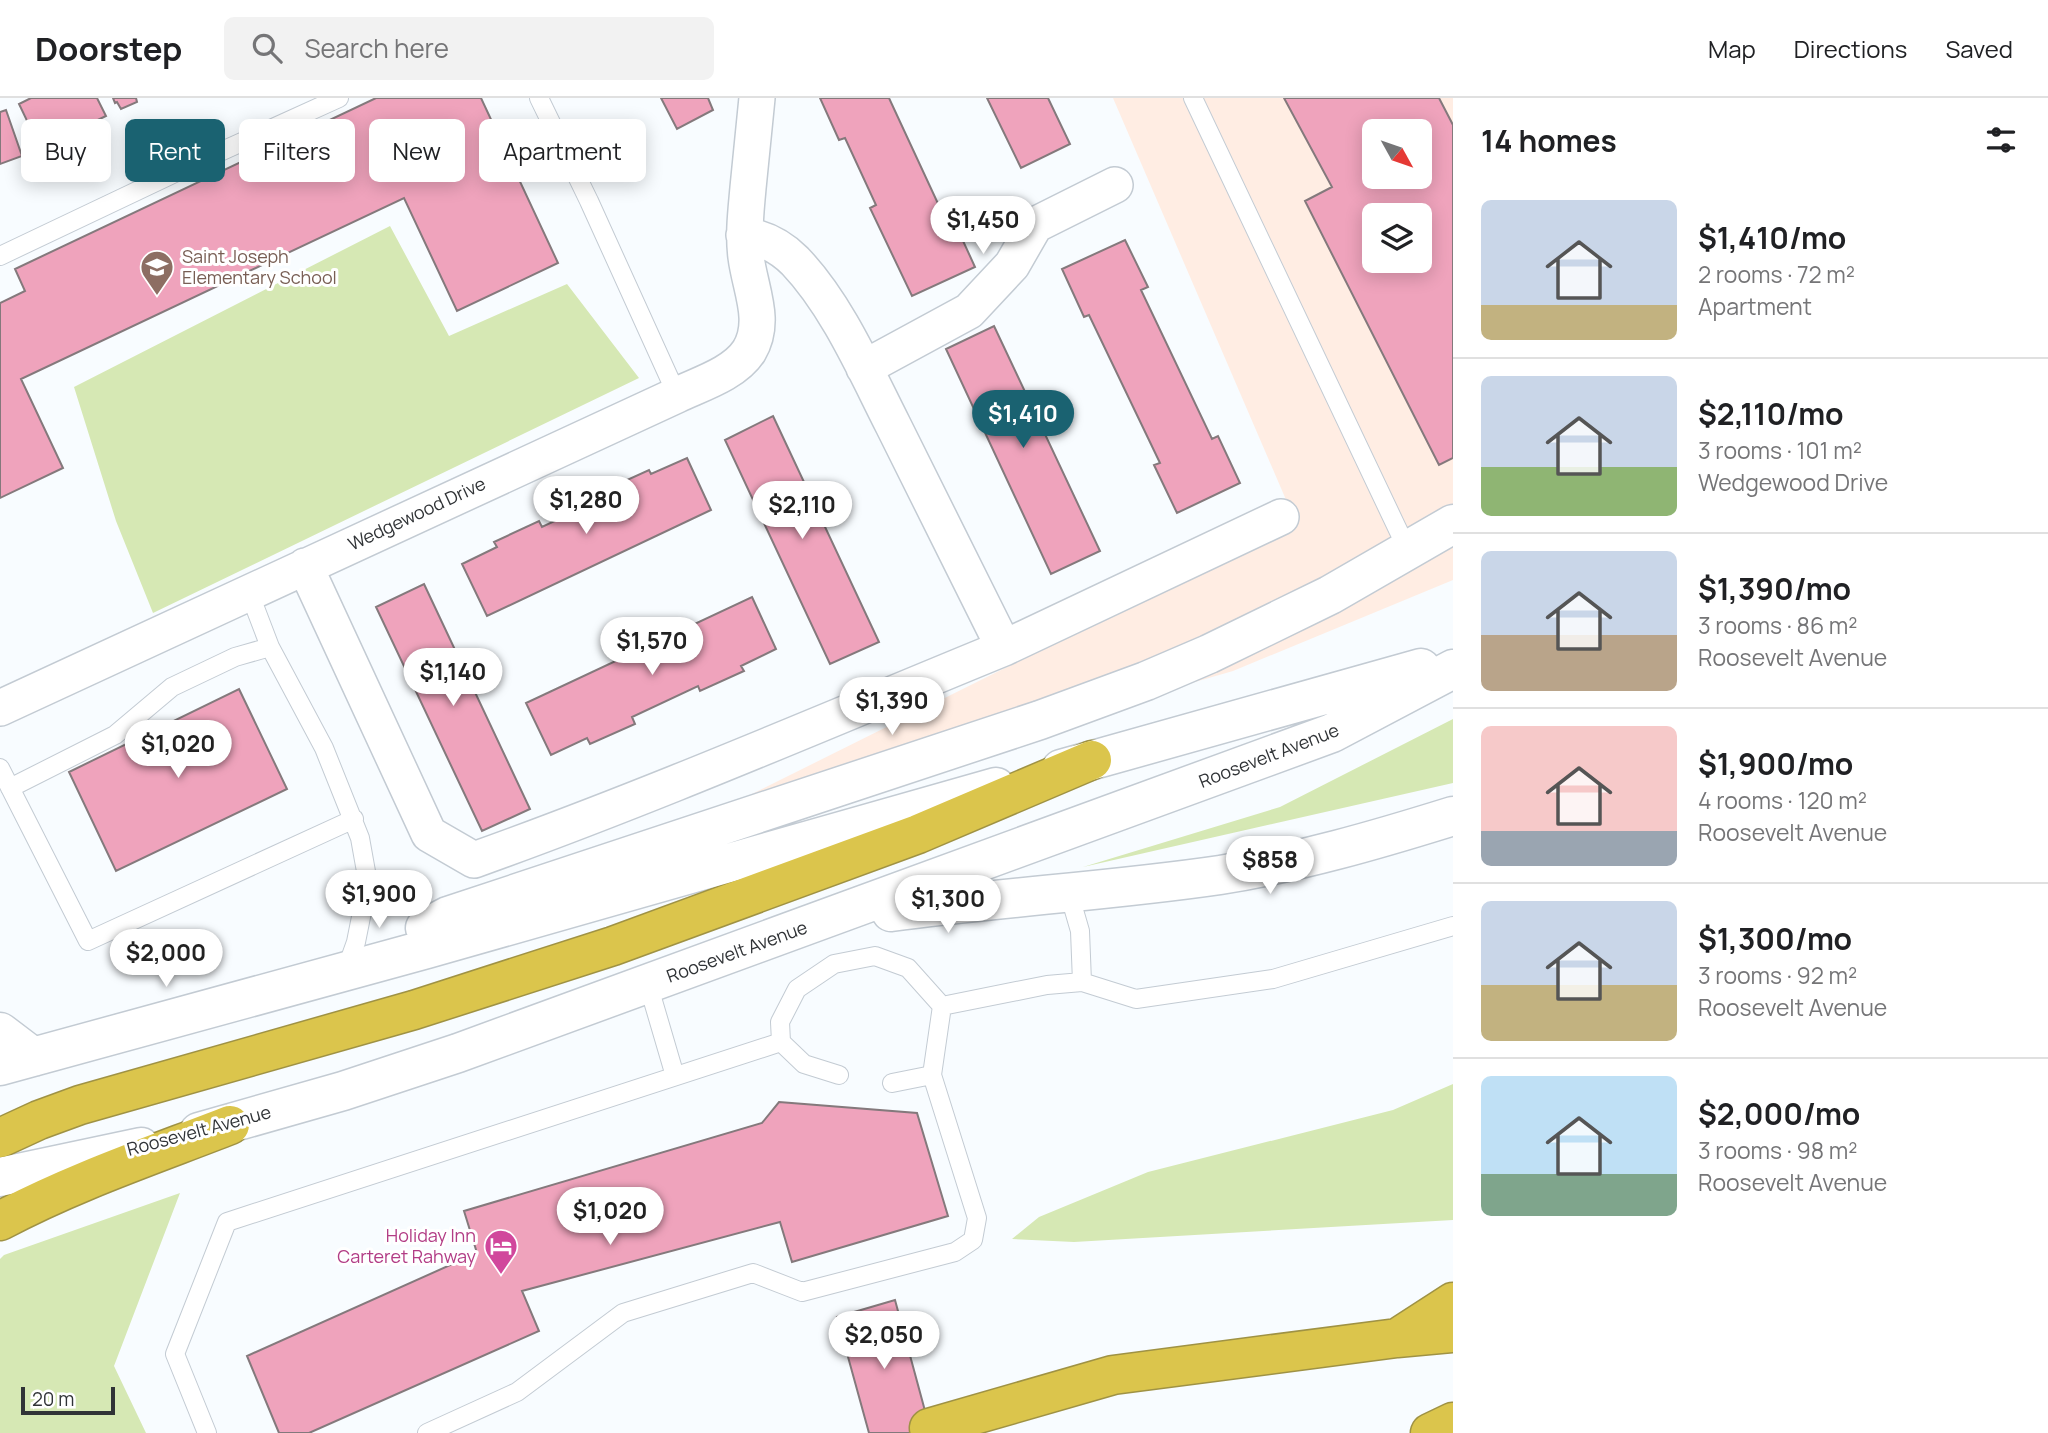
<!DOCTYPE html>
<meta charset="utf-8">
<style>
:root{--surface:#fff;--page:#f2f2f2;--text:#202124;--muted:#757577;--line:#e0e0e0;--accent:#1a6271}
body{margin:0;font-family:Manrope,sans-serif;background:var(--page);color:var(--text);height:100vh;display:flex;flex-direction:column;font-size:26px;white-space:nowrap}
*{box-sizing:border-box;margin:0}
p{font-size:23px;color:var(--muted)}
.icon{flex:none;width:38px;height:38px;fill:none;stroke:currentColor;stroke-width:2;stroke-linecap:round;stroke-linejoin:round}
.map{position:relative;flex:1;overflow:hidden}
.sheet{display:flex;flex-direction:column;background:var(--surface);width:595px}
.sheet>*{flex:none}
.guide{position:absolute;left:21px;top:21px;width:665px;height:63px;display:flex;gap:14px}
.needle{width:46px;rotate:130deg}
.controls{position:absolute;left:1362px;top:21px;display:grid;gap:14px}
.controls a{display:grid;place-items:center;width:70px;height:70px;border-radius:10px;background:var(--surface);box-shadow:0 4px 18px #0003;font-size:35px}
.scale{position:absolute;left:21px;bottom:18px;width:94px;box-sizing:border-box;padding-left:7px;border:4px solid #303336;border-top:0;font-size:19px;line-height:24px;white-space:nowrap;color:#303336;-webkit-text-stroke:5px #fff;paint-order:stroke}
.price{position:absolute;translate:-50% -60px;padding:0 16px;border-radius:24px;background:#fff;color:#222;font-size:23px;line-height:46px;filter:drop-shadow(0 2px 4px #0008)}
.price::after{content:'';position:absolute;left:50%;top:42px;width:21px;height:16px;margin-left:-10px;background:inherit;clip-path:polygon(0 0,100% 0,50% 100%)}
.price.selected{background:var(--accent);color:#fff}
ul{padding:0;list-style:none}
li{display:flex;align-items:center;gap:21px;height:175px;padding:0 28px}
li+li{border-top:2px solid var(--line)}
li span{display:grid;place-items:center;flex:none;width:196px;height:140px;border-radius:10px;color:#555}
li>.icon{margin-inline-start:auto}
span .icon{width:84px;height:84px;fill:#fffc;stroke-width:1}
li b{font-size:30px}
h2{display:flex;justify-content:space-between;align-items:center;height:84px;padding:0 28px;font-size:30px}
.pill{padding:0 24px;border-radius:10px;background:var(--surface);box-shadow:0 4px 18px #0003;font-size:24px;line-height:63px}
.pill.selected{background:var(--accent);color:#fff}
header{display:flex;align-items:center;gap:42px;box-sizing:border-box;height:98px;padding:0 35px;background:var(--surface);border-bottom:2px solid var(--line)}
header strong{font-size:33px}
nav{display:flex;gap:38px;margin-inline-start:auto;font-size:24px}
.search{width:490px;height:63px;background:var(--page);display:flex;align-items:center;gap:18px;box-sizing:border-box;padding:0 24px;border-radius:10px;color:var(--muted);font-size:26px}
main{display:flex;flex:1;min-height:0}
.map>svg:first-child{display:block}
.industrial{fill:#ffede3;fill-rule:evenodd}
.green{fill:#d6e8b4}
.building{fill:#efa3bc;stroke:#84797c;stroke-width:2;fill-rule:evenodd}
.lines{fill:none;stroke-linecap:round;stroke-linejoin:round}
.service-casing{stroke:#c3cbd3;stroke-width:20}
.minor-casing{stroke:#c3cbd3;stroke-width:38}
.secondary-casing{stroke:#c3cbd3;stroke-width:41}
.motorway-casing{stroke:#9f9244;stroke-width:41}
.service{stroke:#fff;stroke-width:18}
.minor{stroke:#fff;stroke-width:35}
.secondary{stroke:#fff;stroke-width:38}
.motorway{stroke:#dbc54c;stroke-width:38}
.labels{text-anchor:middle;stroke-width:6;stroke-linejoin:round;paint-order:stroke}
.education-label{font-size:18px;fill:#785e54;stroke:#fff;text-anchor:start}
.street-label{font-size:18px;fill:#303336;stroke:#fff}
.hotel-label{font-size:18px;fill:#b23c85;stroke:#fff;text-anchor:end}
</style>
<header>
<strong>Doorstep</strong>
<div class="search"><svg class="icon" aria-label="search" viewBox="0 0 24 24"><circle cx="10" cy="10" r="6"/><path d="M15 15l6 6"/></svg>Search here</div>
<nav><a>Map</a><a>Directions</a><a>Saved</a></nav>
</header>
<main>
<div class="map">
<svg width="1453" height="1335" viewBox="0 0 1453 1335">
<rect width="100%" height="100%" fill="#f8fcff"/>
<path class="industrial" d="M1113,0h340v482l-220,91 -479,138 -2,-15 544,-271zM1374,33h45v46h-45zM1374,117h45v46h-45z"/>
<path class="green" d="M390,128l59,110 118,-52 72,94 -486,235 -37,-92 -42,-134z
M1453,621v64l-370,84 197,-60z
M1453,986v136l-379,22 -62,-3 27,-22 109,-45 245,-62z
M180,1095l-66,173 32,67h-146v-174l4,-4z"/>
<path class="building" d="M31,0h66l9,18 -66,32 -21,-44z
M113,0h23l1,4 -16,7 -4,-7 -2,1z
M376,0h105l77,165 -101,48 -53,-113 -383,181 42,89 -63,30v-195l25,-12 -10,-22z
M661,0h47l5,12 -36,19z
M820,0h69l58,125 6,-4 22,48 -63,29 -42,-88 6,-3 -31,-67 -6,2z
M987,0h61l22,46 -49,24z
M1284,0h155l14,27v333l-14,7 -134,-264 27,-14zM1374,33h45v46h-45zM1374,117h45v46h-45z
M6,12l16,46 -22,8v-52z
M1125,142l23,47 -7,3 71,149 6,-3 22,47 -63,30 -23,-48 6,-2 -71,-148 -5,2 -22,-48z
M994,228l106,225 -49,23 -105,-225z
M773,318l106,226 -49,22 -105,-224z
M687,360l24,52 -224,106 -25,-52 35,-17 -3,-5 45,-21 3,6 66,-31 -3,-6 44,-20 2,4z
M424,486l106,225 -48,22 -106,-224z
M752,499l24,52 -35,17 3,5 -44,20 -2,-5 -66,31 3,7 -45,20 -3,-6 -36,17 -25,-52z
M239,591l48,100 -171,82 -47,-99z
M779,1004l138,11 31,103 -156,46 -12,-40 -258,69 17,40 -230,102h-30l-32,-77 230,-103 -13,-42 298,-88z
M895,1202l36,133h-62l-32,-116z"/>
<g class="lines">
<defs>
<path id="service" d="M539,0l50,103 88,194
M1193,0l215,453
M0,158l200,-95 139,-63
M249,494l21,55 54,101 36,90 7,39 -2,20 -9,45 -10,28
M0,670l88,173 266,-122
M10,690l105,-53 57,-48 63,-30 35,-10
M1069,795l11,38 2,51
M648,886l27,92
M942,908l105,-21 35,-3 54,17 137,-20 180,-53
M892,985l40,-8
M207,1335l-32,-79 52,-132 554,-180
M427,1335l90,-41 106,-79 130,-40 49,19 153,-40 18,-12 4,-22 -45,-143 10,-69 -34,-38 -33,-12 -41,8 -37,25 -17,33 1,20 23,22 35,11"/>
<path id="minor" d="M744,137c20,3 36,11 51,26 42,44 70,109 98,164 37,74 74,149 111,223l277,-131
M864,270l105,-57 43,-46 23,-40 80,-40
M305,468l124,268 45,26c179,-64 354,-140 530,-212
M0,610l677,-313c23,-11 57,-21 72,-44 18,-30 1,-62 -3,-94 -3,-23 0,-46 2,-69 3,-30 6,-60 9,-90"/>
<path id="secondary" d="M1061,671l360,-101
M891,814c109,-15 220,-21 329,-37 80,-13 156,-35 233,-59
M425,830l23,-12 592,-196 106,-39 63,-27 121,-59 123,-71
M0,934l33,25
M0,968l427,-117 569,-162
M199,1034l144,-41 115,-38 874,-320 121,-64
M0,1079l141,-30"/>
<path id="motorway" d="M0,1040l39,-18 41,-15 334,-95 199,-64 305,-112 174,-74
M0,1123c73,-39 153,-66 230,-96
M1402,1237l51,-33
M929,1330l184,-53 284,-37 56,-5
M1430,1335l23,-11"/>
</defs>
<use href="#service" class="service-casing"/>
<use href="#minor" class="minor-casing"/>
<use href="#secondary" class="secondary-casing"/>
<use href="#motorway" class="motorway-casing"/>
<use href="#service" class="service"/>
<use href="#minor" class="minor"/>
<use href="#secondary" class="secondary"/>
<use href="#motorway" class="motorway"/>
</g>
<defs>
<symbol id="school-pin" viewBox="-11 -11 22 30"><path d="M0 17L-7.5 6A9.5 9.5 0 1 1 7.5 6Z" fill="#8d6e63" stroke="#fff"/><path d="M0-5L7-2L0 1L-7-2ZM-4 1L0 2.5L4 1V4Q0 6-4 4Z" fill="#fff"/></symbol>
<symbol id="hotel-pin" viewBox="-11 -11 22 30"><path d="M0 17L-7.5 6A9.5 9.5 0 1 1 7.5 6Z" fill="#d1479c" stroke="#fff"/><path d="M-6-4.5h1.5V1H6V5H4.5V3h-9V5H-6ZM-4 0a1.8 1.8 0 1 1 3.6 0ZM.5 0V-2.5h3Q6-2.5 6 0Z" fill="#fff"/></symbol>
</defs>
<g fill-rule="evenodd">
<use href="#school-pin" x="138" y="150" width="38" height="52"/>
<use href="#hotel-pin" x="482" y="1129" width="38" height="52"/>
</g>
<g class="labels">
<g class="education-label">
<text x="182" y="165">Saint Joseph<tspan x="182" dy="21">Elementary School</tspan></text>
</g>
<g class="street-label">
<text transform="translate(417 416) rotate(-25)" y="6">Wedgewood Drive</text>
<text transform="translate(1269 658) rotate(-21)" y="6">Roosevelt Avenue</text>
<text transform="translate(737 854) rotate(-20)" y="6">Roosevelt Avenue</text>
<text transform="translate(199 1033) rotate(-15)" y="6">Roosevelt Avenue</text>
</g>
<g class="hotel-label">
<text x="476" y="1144">Holiday Inn<tspan x="476" dy="21">Carteret Rahway</tspan></text>
</g>
</g>
</svg>
<div class="controls">
<a><svg class="needle" viewBox="-14 -14 28 28"><path d="M0-13l5 13h-10z" fill="#e53935"/><path d="M0 13l5-13h-10z" fill="#757577"/></svg></a>
<a><svg class="icon" aria-label="layers" viewBox="0 0 24 24"><path d="M12 4l9 5-9 5-9-5zM3 14l9 5 9-5"/></svg></a>
</div>
<div class="scale">20 m</div>
<b class="price" style="left:983px;top:158px">$1,450</b>
<b class="price selected" style="left:1023px;top:352px">$1,410</b>
<b class="price" style="left:586px;top:438px">$1,280</b>
<b class="price" style="left:802px;top:443px">$2,110</b>
<b class="price" style="left:652px;top:579px">$1,570</b>
<b class="price" style="left:453px;top:610px">$1,140</b>
<b class="price" style="left:892px;top:639px">$1,390</b>
<b class="price" style="left:178px;top:682px">$1,020</b>
<b class="price" style="left:1270px;top:798px">$858</b>
<b class="price" style="left:379px;top:832px">$1,900</b>
<b class="price" style="left:948px;top:837px">$1,300</b>
<b class="price" style="left:166px;top:891px">$2,000</b>
<b class="price" style="left:610px;top:1149px">$1,020</b>
<b class="price" style="left:884px;top:1273px">$2,050</b>
<div class="guide">
<a class="pill">Buy</a>
<a class="pill selected">Rent</a>
<a class="pill">Filters</a>
<a class="pill">New</a>
<a class="pill">Apartment</a>
</div>
</div>
<section class="sheet">
<h2>14 homes<svg class="icon" aria-label="filters" viewBox="0 0 24 24"><path d="M4 7h16M4 17h16"/><circle cx="9" cy="7" r="2"/><circle cx="15" cy="17" r="2"/></svg></h2>
<ul>
<li><span style="background:linear-gradient(#c9d6e8 75%,#c2b280 0)"><svg class="icon" aria-label="home" viewBox="0 0 24 24"><path d="M3 11l9-7 9 7M6 9v11h12V9"/></svg></span><div><b>$1,410/mo</b><p>2 rooms · 72 m²</p><p>Apartment</p></div></li>
<li><span style="background:linear-gradient(#c9d6e8 65%,#8fb573 0)"><svg class="icon" aria-label="home" viewBox="0 0 24 24"><path d="M3 11l9-7 9 7M6 9v11h12V9"/></svg></span><div><b>$2,110/mo</b><p>3 rooms · 101 m²</p><p>Wedgewood Drive</p></div></li>
<li><span style="background:linear-gradient(#c9d6e8 60%,#b9a48a 0)"><svg class="icon" aria-label="home" viewBox="0 0 24 24"><path d="M3 11l9-7 9 7M6 9v11h12V9"/></svg></span><div><b>$1,390/mo</b><p>3 rooms · 86 m²</p><p>Roosevelt Avenue</p></div></li>
<li><span style="background:linear-gradient(#f6c9c9 75%,#9aa5b1 0)"><svg class="icon" aria-label="home" viewBox="0 0 24 24"><path d="M3 11l9-7 9 7M6 9v11h12V9"/></svg></span><div><b>$1,900/mo</b><p>4 rooms · 120 m²</p><p>Roosevelt Avenue</p></div></li>
<li><span style="background:linear-gradient(#c9d6e8 60%,#c2b280 0)"><svg class="icon" aria-label="home" viewBox="0 0 24 24"><path d="M3 11l9-7 9 7M6 9v11h12V9"/></svg></span><div><b>$1,300/mo</b><p>3 rooms · 92 m²</p><p>Roosevelt Avenue</p></div></li>
<li><span style="background:linear-gradient(#bfe0f5 70%,#7fa58c 0)"><svg class="icon" aria-label="home" viewBox="0 0 24 24"><path d="M3 11l9-7 9 7M6 9v11h12V9"/></svg></span><div><b>$2,000/mo</b><p>3 rooms · 98 m²</p><p>Roosevelt Avenue</p></div></li>
</ul>
</section>
</main>
